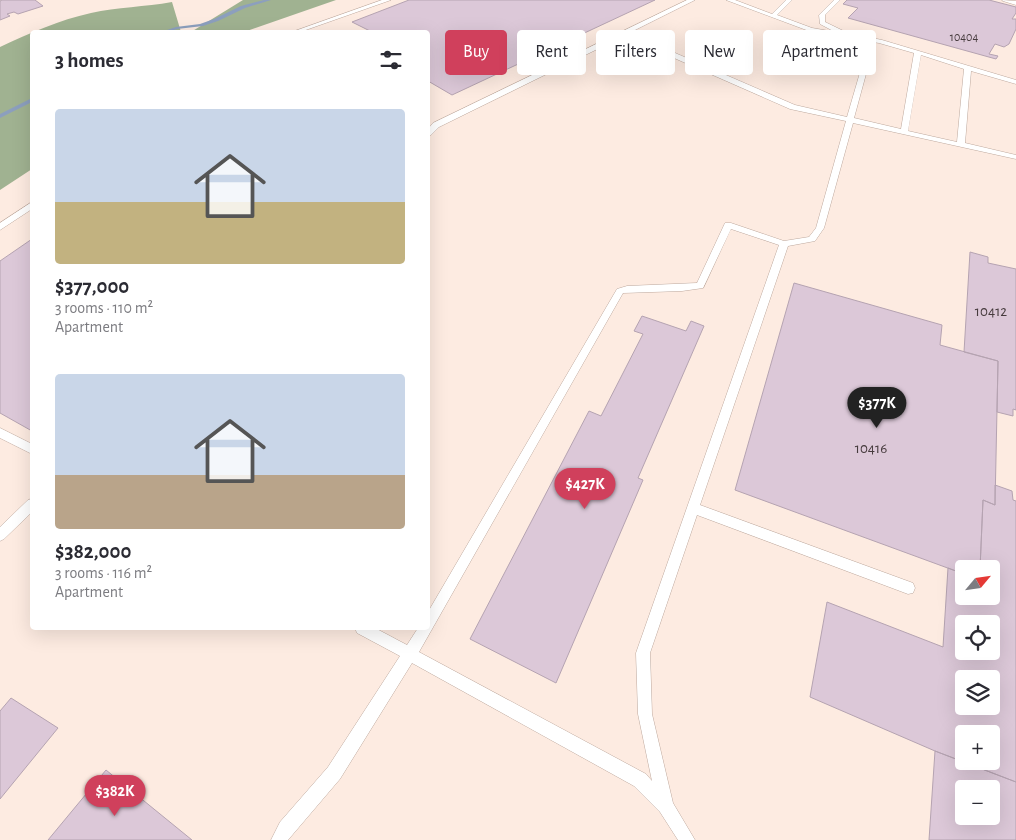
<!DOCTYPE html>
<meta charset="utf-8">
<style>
:root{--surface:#fff;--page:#f2f2f3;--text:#2b2b33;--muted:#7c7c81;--accent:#d0405c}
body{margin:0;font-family:"Alegreya Sans",sans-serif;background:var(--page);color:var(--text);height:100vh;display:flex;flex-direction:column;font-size:19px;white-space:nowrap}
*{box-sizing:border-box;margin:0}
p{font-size:16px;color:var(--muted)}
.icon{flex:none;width:28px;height:28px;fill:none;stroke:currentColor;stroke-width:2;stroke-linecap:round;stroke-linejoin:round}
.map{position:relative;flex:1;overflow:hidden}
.details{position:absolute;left:30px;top:30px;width:400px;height:600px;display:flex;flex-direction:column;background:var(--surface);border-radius:5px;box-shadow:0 5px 20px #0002}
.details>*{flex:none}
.hud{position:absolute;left:445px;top:30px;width:475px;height:45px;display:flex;gap:10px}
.needle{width:32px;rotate:61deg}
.fabs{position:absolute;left:955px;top:560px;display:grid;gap:10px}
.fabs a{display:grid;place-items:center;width:45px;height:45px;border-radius:5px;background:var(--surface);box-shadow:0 5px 20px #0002;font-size:25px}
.price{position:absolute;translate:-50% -42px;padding:0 11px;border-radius:18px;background:var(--accent);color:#fff;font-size:16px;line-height:32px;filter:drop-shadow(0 1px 2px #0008)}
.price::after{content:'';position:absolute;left:50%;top:30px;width:15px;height:11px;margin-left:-8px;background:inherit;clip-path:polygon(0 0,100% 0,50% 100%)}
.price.on{background:#222;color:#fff}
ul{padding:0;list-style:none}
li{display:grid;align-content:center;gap:10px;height:265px;padding:0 25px}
li span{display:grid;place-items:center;height:155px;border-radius:5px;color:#555}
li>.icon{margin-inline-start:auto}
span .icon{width:90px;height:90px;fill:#fffc;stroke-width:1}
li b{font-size:21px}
h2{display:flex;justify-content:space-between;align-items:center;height:60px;padding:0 25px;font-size:21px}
.chip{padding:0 18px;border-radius:5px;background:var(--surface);box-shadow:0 5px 20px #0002;font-size:18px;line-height:45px}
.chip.on{background:var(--accent);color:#fff}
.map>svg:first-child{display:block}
.forest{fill:#a0b291}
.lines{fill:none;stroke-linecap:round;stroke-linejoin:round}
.stream{fill:#8c9fbe;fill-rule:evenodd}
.building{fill:#dcc8d8;stroke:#b5a3b1;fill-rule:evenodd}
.lane-casing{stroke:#bea99e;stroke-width:1}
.lane{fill:#fff;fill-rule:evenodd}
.labels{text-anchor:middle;stroke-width:5;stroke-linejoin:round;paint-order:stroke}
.far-number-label{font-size:12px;fill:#463b3d}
.number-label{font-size:15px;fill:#463b3d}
</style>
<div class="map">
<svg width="1016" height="840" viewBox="0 0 1016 840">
<rect width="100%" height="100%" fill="#fdebe1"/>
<path class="forest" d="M243,0h93l-92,32h-53z
M172,2l9,30h-149v137l-32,21v-143c30,-14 59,-27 91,-34 26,-6 54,-6 81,-11z"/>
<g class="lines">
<path class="stream" d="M264,0h7l-26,8 -27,13 -15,5 -26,3 -10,3h-6l15,-5 24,-3 14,-5 27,-13z
M32,98v4l-32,16v-4z"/>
</g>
<path class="building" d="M2,0h33l8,6 -25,8 -4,-2 -7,2 3,2 -10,4v-19z
M409,0h246l-203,95 -24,-14v-49h-56l-20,-10z
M847,0h142l27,7v6l-4,6h4v10l-7,15 -5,3 -9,-3 -6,10 9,2 -2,3 -148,-41 10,-10 -15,-4z
M32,239v192l-32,-18v-152z
M970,252l18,5v6l28,6v141l-3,-1v7l-16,-4 1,-51 -34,-9z
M794,283l148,42 -2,20 58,16 -3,144 -12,-5 -3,69h-16v5l-229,-84z
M642,316l44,15 5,-10 13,5 -66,152 5,2 -87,203 -86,-44 119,-228 12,5 42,-82 -9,-3z
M995,485l17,6 1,9 3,1v281l-81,-31 -125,-54 17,-95 116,45 5,-79 16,6v22h27v-27h-11l3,-69 12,5zM964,624h27v27h-27zM964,679h27v27h-27zM964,734h27v27h-27z
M11,698l47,30 -58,71v-88z
M935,751l81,31v58h-87zM964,789h27v27h-27z
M106,770l86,70h-144z"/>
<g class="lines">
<defs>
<path id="lane" d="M382,0h9l-91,32h-8z
M687,0h8l-66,33 166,72 52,12 19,-65 -5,-8 -20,-9 -3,1 -29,-5 -83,-31h9l37,14 14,-14h6l-15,15 35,13 23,4 -15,-8 -1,-9 15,-15h6l-15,15v7l29,14 3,-1 25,5 134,40v4l-45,-13 -6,72 51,12v4l-163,-36 -29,105 -9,13 -27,5 -88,259 213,78 2,5 -2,5 -5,1 -211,-79 -47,138 2,61 21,89 22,37h-17l-18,-28 -26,-26 -222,-123 -72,116 -52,61h-17l9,-18 48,-55 72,-111 -43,-23 -2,-5h20l32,17 11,-17h10v-16l189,-323 10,-3 70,-3 28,-60h6l53,18 25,-4 7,-9 30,-107 -56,-12 -166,-73 -185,91 -8,8h-3v-6l5,-6zM861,40l18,3 35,10 -13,76 -47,-11 18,-66 -7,-10zM921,55l43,14 -7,73 -49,-11zM731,229l48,16 -143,408 2,61 14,67 -6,-7 -227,-122 204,-359 59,-2 21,-3z
M1002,0l14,1v4l-13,-4z
M32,202v7l-32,21v-7z
M0,428l32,16v10l-32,-16z
M32,499v13l-28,27 -4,2v-14l28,-27z"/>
</defs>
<use href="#lane" class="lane-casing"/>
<use href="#lane" class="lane"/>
</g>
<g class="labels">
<g class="far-number-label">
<text x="964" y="41">10404</text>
</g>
<g class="number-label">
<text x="991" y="316">10412</text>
<text x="871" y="453">10416</text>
</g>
</g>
</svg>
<div class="fabs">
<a><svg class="needle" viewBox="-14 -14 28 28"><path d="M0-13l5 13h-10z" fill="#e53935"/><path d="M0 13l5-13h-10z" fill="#7c7c81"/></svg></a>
<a><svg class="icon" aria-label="locate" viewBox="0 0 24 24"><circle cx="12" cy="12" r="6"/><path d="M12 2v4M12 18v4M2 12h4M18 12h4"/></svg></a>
<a><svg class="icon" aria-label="layers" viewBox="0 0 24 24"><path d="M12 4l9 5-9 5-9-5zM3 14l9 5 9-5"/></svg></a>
<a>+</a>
<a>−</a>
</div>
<b class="price on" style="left:877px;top:429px">$377K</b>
<b class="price" style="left:585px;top:510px">$427K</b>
<b class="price" style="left:115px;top:817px">$382K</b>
<div class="hud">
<a class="chip on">Buy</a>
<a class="chip">Rent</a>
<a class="chip">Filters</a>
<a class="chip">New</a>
<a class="chip">Apartment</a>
</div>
<section class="details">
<h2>3 homes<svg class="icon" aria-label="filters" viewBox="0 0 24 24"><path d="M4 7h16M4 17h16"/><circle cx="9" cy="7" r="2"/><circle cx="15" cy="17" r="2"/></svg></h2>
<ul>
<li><span style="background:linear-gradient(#c9d6e8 60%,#c2b280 0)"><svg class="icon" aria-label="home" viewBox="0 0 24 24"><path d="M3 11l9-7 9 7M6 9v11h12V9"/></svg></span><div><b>$377,000</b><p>3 rooms · 110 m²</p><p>Apartment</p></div></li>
<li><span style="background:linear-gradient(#c9d6e8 65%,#b9a48a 0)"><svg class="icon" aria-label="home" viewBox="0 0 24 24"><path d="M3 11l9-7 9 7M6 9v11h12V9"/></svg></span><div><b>$382,000</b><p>3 rooms · 116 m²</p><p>Apartment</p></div></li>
</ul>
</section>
</div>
